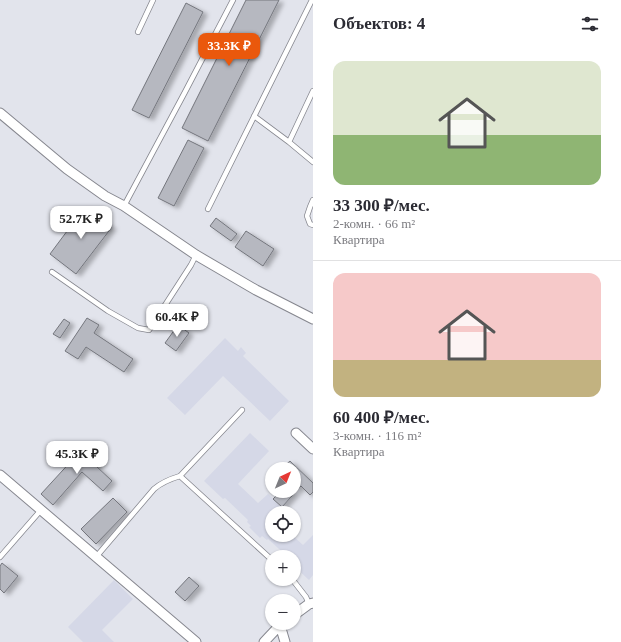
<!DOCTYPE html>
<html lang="ru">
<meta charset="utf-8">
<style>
:root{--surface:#fff;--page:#f2f2f3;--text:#2b2b33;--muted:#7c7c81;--line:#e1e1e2;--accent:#ea580c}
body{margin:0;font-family:"Times New Roman",serif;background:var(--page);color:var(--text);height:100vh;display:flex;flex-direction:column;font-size:15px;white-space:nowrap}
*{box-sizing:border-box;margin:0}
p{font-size:13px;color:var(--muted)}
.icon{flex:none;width:22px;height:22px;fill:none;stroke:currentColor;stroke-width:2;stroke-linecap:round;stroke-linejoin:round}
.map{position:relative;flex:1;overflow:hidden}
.sheet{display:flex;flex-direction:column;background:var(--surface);width:308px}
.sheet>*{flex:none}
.needle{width:26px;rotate:43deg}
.tools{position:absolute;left:265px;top:462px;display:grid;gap:8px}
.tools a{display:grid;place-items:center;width:36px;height:36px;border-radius:50%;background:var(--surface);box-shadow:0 1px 3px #0004;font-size:20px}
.price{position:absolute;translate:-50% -34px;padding:0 9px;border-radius:8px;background:#fff;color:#222;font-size:13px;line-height:26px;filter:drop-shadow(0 1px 2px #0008)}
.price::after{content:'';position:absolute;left:50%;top:24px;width:12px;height:9px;margin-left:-6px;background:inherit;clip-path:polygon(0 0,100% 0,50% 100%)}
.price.on{background:var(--accent);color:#fff}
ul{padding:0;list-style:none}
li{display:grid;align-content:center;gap:8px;height:212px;padding:0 20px}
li+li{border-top:1px solid var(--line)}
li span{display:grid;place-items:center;height:124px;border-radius:12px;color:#555}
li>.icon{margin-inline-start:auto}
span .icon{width:72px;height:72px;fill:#fffc;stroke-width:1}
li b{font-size:17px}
h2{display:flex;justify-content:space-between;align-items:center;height:48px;padding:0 20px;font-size:17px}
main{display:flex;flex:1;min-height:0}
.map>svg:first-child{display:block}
.built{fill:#d5d8e7}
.building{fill:#b6b8c0;stroke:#74767d;filter:url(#shadow)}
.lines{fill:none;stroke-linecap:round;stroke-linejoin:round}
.service-casing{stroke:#86878f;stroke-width:6}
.minor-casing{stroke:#86878f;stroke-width:11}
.service{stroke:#fff;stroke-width:4.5}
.minor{stroke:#fff;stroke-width:9}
</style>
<main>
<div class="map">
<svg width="313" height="642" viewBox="0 0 313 642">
<defs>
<filter id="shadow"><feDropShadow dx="4.5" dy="2.5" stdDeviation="2" flood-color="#0004"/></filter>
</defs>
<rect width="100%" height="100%" fill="#e2e4ec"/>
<path class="built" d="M225,338l13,13 3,-4 5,6 -3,3 46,45 -19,20 -47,-45 -38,39 -18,-17z
M250,433l19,18 -31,33 20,19 10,-9 20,19h-16v22h20l11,10 10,-10v40l-4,5 -15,-14v-9h-6l-20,-18 -1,1 -5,-4 -2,2 -11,-11 2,-1 -4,-4 1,-2 -23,-22 -2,1 -19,-18z
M114,580l19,19 -31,31 12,12h-31l-15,-15z"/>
<path class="building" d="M246,0h33l-71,141 -26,-13z
M186,3l17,9 -54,106 -17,-8z
M188,140l16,8 -30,58 -16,-8z
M85,207l27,20 -36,47 -26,-20z
M216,218l21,16 -6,7 -21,-15z
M246,231l28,18 -11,17 -28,-19z
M87,318l12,7 -5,8 39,26 -9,13 -38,-25 -8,12 -13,-8z
M64,319l6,4 -10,15 -7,-4z
M178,325l11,8 -13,18 -11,-8z
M85,446l15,13 -5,6 17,16 -9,10 -21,-19 -29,33 -12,-11z
M290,461l23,22v9l-3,3 -9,-9 -19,21 -9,-8 8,-8h13v-22l-12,-1z
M113,498l14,14 -31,32 -15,-15z
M2,563l16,13 -14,17 -4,-4v-23z
M189,577l10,9 -14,15 -10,-9z"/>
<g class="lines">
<defs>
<path id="service" d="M138,32l15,-32
M254,116l35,26 24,20
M289,142l24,-51
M313,200l-3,7 -3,9 3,8 3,1
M124,206l61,-114 48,-92
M208,209l104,-209
M52,272l56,39 30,17 11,2 42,-65 5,-10
M180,476l92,84
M0,557l41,-47
M96,557l58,-68c8,-7 16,-10 26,-13l62,-66
M292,579l14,18 3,7"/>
<path id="minor" d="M0,113l67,56 38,27 19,10 72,49 60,35 57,29
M296,433l17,16
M0,475l196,167
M294,615l15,-11 4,-1
M283,623l-3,2 5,17
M264,642l16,-17"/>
</defs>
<use href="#service" class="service-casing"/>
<use href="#minor" class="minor-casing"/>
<use href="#service" class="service"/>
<use href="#minor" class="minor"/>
</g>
</svg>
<div class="tools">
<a><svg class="needle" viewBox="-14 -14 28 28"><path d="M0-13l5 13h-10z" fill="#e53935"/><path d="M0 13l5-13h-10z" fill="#7c7c81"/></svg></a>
<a><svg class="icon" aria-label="locate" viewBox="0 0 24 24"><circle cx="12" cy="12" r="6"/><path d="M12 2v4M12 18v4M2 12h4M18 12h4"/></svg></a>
<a>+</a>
<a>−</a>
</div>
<b class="price on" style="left:229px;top:67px">33.3K ₽</b>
<b class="price" style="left:81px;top:240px">52.7K ₽</b>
<b class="price" style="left:177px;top:338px">60.4K ₽</b>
<b class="price" style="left:77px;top:475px">45.3K ₽</b>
</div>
<section class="sheet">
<h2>Объектов: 4<svg class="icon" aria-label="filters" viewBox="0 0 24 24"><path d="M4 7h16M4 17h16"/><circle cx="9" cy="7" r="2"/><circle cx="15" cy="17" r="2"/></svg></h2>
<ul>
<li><span style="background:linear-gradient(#dfe7d0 60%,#8fb573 0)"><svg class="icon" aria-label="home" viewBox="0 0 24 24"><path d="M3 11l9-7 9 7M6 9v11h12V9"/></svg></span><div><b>33 300 ₽/мес.</b><p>2-комн. · 66 m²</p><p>Квартира</p></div></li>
<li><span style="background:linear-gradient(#f6c9c9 70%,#c2b280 0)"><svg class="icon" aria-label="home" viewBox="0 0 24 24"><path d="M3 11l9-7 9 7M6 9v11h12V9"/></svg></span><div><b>60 400 ₽/мес.</b><p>3-комн. · 116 m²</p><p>Квартира</p></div></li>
</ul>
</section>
</main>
